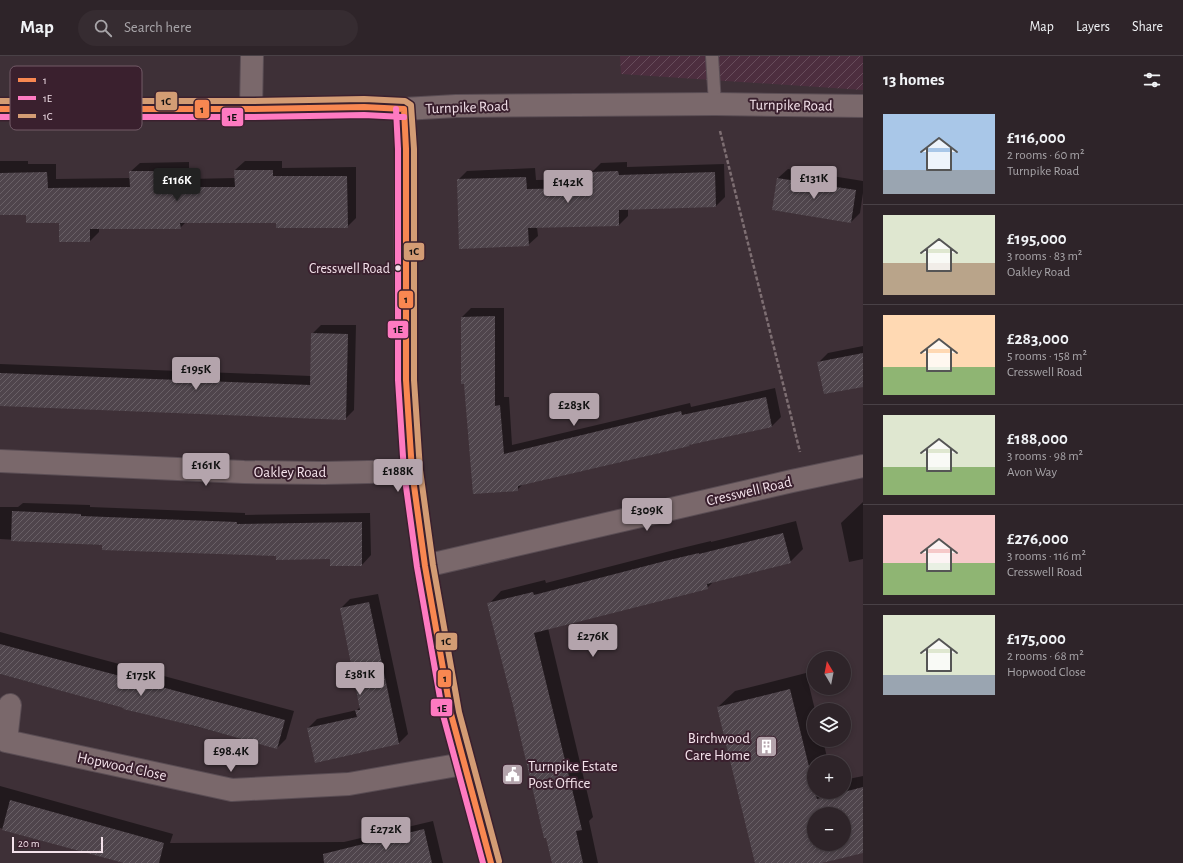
<!DOCTYPE html>
<meta charset="utf-8">
<style>
:root{--surface:#2e2429;--page:#362c31;--text:#f1f3f6;--muted:#a7a4a8;--line:#494146;--accent:#b4a4ac}
body{margin:0;font-family:"Alegreya Sans",sans-serif;background:var(--page);color:var(--text);height:100vh;display:flex;flex-direction:column;font-size:15px;white-space:nowrap}
*{box-sizing:border-box;margin:0}
p{font-size:13px;color:var(--muted)}
.icon{flex:none;width:22px;height:22px;fill:none;stroke:currentColor;stroke-width:2;stroke-linecap:round;stroke-linejoin:round}
.map{position:relative;flex:1;overflow:hidden}
.panel{display:flex;flex-direction:column;background:var(--surface);width:320px}
.panel>*{flex:none}
.needle{width:26px;rotate:350deg}
.tools{position:absolute;left:807px;top:595px;display:grid;gap:8px}
.tools a{display:grid;place-items:center;width:44px;height:44px;border-radius:50%;background:var(--surface);box-shadow:0 2px 6px #0003,0 0 0 1px var(--line);font-size:20px}
.scale{position:absolute;left:12px;bottom:10px;width:91px;box-sizing:border-box;padding-left:4px;border:2px solid #f4e2eb;border-top:0;font-size:11px;line-height:14px;white-space:nowrap;color:#f4e2eb;-webkit-text-stroke:3px #3a202e;paint-order:stroke}
.price{position:absolute;translate:-50% -34px;padding:0 9px;border-radius:4px;background:var(--accent);color:#111;font-size:13px;line-height:26px;filter:drop-shadow(0 1px 2px #0008)}
.price::after{content:'';position:absolute;left:50%;top:24px;width:12px;height:9px;margin-left:-6px;background:inherit;clip-path:polygon(0 0,100% 0,50% 100%)}
.price.selected{background:#222;color:#fff}
ul{padding:0;list-style:none}
li{display:flex;align-items:center;gap:12px;height:100px;padding:0 20px}
li+li{border-top:1px solid var(--line)}
li span{display:grid;place-items:center;flex:none;width:112px;height:80px;border-radius:0px;color:#555}
li>.icon{margin-inline-start:auto}
span .icon{width:48px;height:48px;fill:#fffc;stroke-width:1}
li b{font-size:17px}
h2{display:flex;justify-content:space-between;align-items:center;height:48px;padding:0 20px;font-size:17px}
header{display:flex;align-items:center;gap:24px;box-sizing:border-box;height:56px;padding:0 20px;background:var(--surface);border-bottom:1px solid var(--line)}
header strong{font-size:19px}
nav{display:flex;gap:22px;margin-inline-start:auto;font-size:14px}
.search{width:280px;height:36px;background:var(--page);display:flex;align-items:center;gap:10px;box-sizing:border-box;padding:0 14px;border-radius:22px;color:var(--muted);font-size:15px}
main{display:flex;flex:1;min-height:0}
.map>svg:first-child{display:block}
.industrial{fill:url(#industrial-furrows)}
.shadow{fill:#0007;fill-rule:evenodd}
.building{fill:url(#building-hatch);fill-rule:evenodd}
.lines{fill:none;stroke-linecap:round;stroke-linejoin:round}
.service-casing{stroke:#5a4d54;stroke-width:14}
.minor-casing{stroke:#5a4d54;stroke-width:24}
.tertiary-casing{stroke:#5a4d54;stroke-width:24}
.path{stroke:#7d6e72;stroke-width:2.5;stroke-dasharray:4 2;stroke-linecap:butt}
.service{stroke:#7a686b;stroke-width:12}
.minor{stroke:#7a686b;stroke-width:22}
.tertiary{stroke:#7a686b;stroke-width:22}
.bus-1-casing{stroke:#3a202e;stroke-width:9}
.bus-2-casing{stroke:#3a202e;stroke-width:9}
.bus-3-casing{stroke:#3a202e;stroke-width:9}
.bus-1{stroke:#f88751;stroke-width:6}
.bus-2{stroke:#fe7ac1;stroke-width:6}
.bus-3{stroke:#d39c74;stroke-width:6}
.bus-dot{fill:#f4e2eb;stroke:#3a202e;stroke-width:1.5}
.labels{text-anchor:middle;stroke-width:4;stroke-linejoin:round;paint-order:stroke}
.bus-label{font-size:14px;fill:#f4e2eb;stroke:#3a202e;text-anchor:end}
.street-label{font-size:15px;fill:#f4e2eb;stroke:#3a202e}
.poi-label{font-size:15px;fill:#f4e2eb;stroke:#3a202e;text-anchor:end}
.key{fill:#3a202e;stroke:#725a67;stroke-width:1}
.key-label{font-size:11px;fill:#f4e2eb}
.line-badge{stroke:#3a202e;stroke-width:1.5}
.pale-badge-label{font-size:11px;text-anchor:middle;font-weight:bold;fill:#111}
</style>
<header>
<strong>Map</strong>
<div class="search"><svg class="icon" aria-label="search" viewBox="0 0 24 24"><circle cx="10" cy="10" r="6"/><path d="M15 15l6 6"/></svg>Search here</div>
<nav><a>Map</a><a>Layers</a><a>Share</a></nav>
</header>
<main>
<div class="map">
<svg width="863" height="807" viewBox="0 0 863 807">
<defs>
<pattern id="industrial-furrows" width="10" height="10" patternUnits="userSpaceOnUse"><rect width="10" height="10" fill="#4d2e3f"/><path d="M-1 1l2-2M0 10L10 0M9 11l2-2" fill="none" stroke="#674c5b"/></pattern>
<pattern id="building-hatch" width="6" height="6" patternUnits="userSpaceOnUse"><rect width="6" height="6" fill="#4f454c"/><path d="M-1 1l2-2M0 6l6-6M5 7l2-2" fill="none" stroke="#696066"/></pattern>
</defs>
<rect width="100%" height="100%" fill="#3e3037"/>
<path class="industrial" d="M620,0h243v34l-242,-16z"/>
<path class="shadow" d="M0,105h28v3h28v15l74,-1v-6l10,-9 49,-1v17l47,-1 -1,-8 10,-9h37v7l74,-1v51l-9,9 -70,-5h-91l-6,6h-81v4l-9,9 -30,-19 -33,-8h-27z
M627,106v5l97,-3 1,33 -9,9 -88,3v7l-9,9 -82,2 1,9 -10,9 -70,-65 9,-9 68,-3 1,12 56,-1v-7l9,-9z
M788,113l75,12v12l-3,20 -9,9 -78,-12 5,-32z
M471,252h33v89h5l3,48 178,-42 1,4 84,-19 6,29 -9,9 -81,18 -2,2 -166,38 -6,6 -43,3 -12,-176z
M321,269h35l-2,85 -9,9 -345,-14v-41l311,12 1,-42z
M863,290v40l-44,-24 9,-9z
M863,446v57l-14,3 -8,-39z
M23,447l67,2v2l155,6v2l125,-2 1,42 -9,10 -31,-7 -331,-19v-32h18z
M796,465l7,28 -13,13 -76,19 -7,7 -159,40 45,189 -4,4 9,42h-45l-64,-259 12,-13 44,-11 1,3 132,-34 33,-8v1z
M378,538l30,140 -10,10 -90,-16 9,-9 40,-9 3,-3 -19,-99 9,-9z
M0,576l294,79 -8,28 -9,9 -277,-74z
M806,617l9,37h-1v30h9l5,22h-14v30h30v-12l19,-4v76l-42,11h-65l-38,-156 17,-16zM814,758h30v30h-30z
M0,730l173,48 -3,9 174,-1 89,-21 10,42h-315l-128,-35z"/>
<path class="building" d="M234,114h39v6h74l1,52h-72v-5h-96l1,6h-91v13h-31v-19h-33v-8h-26v-42l47,-1 1,16 82,-1 -1,-16h51v16h55z
M618,115l1,4 96,-3 1,35 -97,3v16l-91,2 1,18 -70,3 -2,-70 69,-2 1,12 64,-1v-16z
M777,122l79,12 -5,33 -79,-13z
M495,260v90l5,-1 4,49 177,-43 1,4 84,-18 6,30 -83,18 1,1 -172,40v5l-45,3 -9,-110h-3v-67z
M311,277l37,1 -2,86 -346,-14v-33l310,12z
M863,297v34l-39,7 -7,-32z
M12,455l69,3v2l156,6v2l125,-2v44h-32v-7l-54,1v-4l-174,-6v-5l-91,-4z
M783,477l8,30 -84,21 1,5 -174,44 48,197 -6,1 7,32h-31l-6,-25h-2l-31,-133 -26,-102 46,-11 1,3 131,-34 34,-8v1z
M369,546l30,142 -84,19 -8,-35 50,-11 -2,-7h5l-20,-102z
M0,588l285,76 -8,29 -82,-23 -72,-17 1,-1 -124,-34z
M790,633l24,98v5h1l2,7 46,-12v66l-41,10h-67l-38,-156zM814,758h30v30h-30z
M10,744l154,43 -5,20h-35l-122,-33z
M424,773l8,34h-108l-1,-9z"/>
<g class="lines">
<defs>
<path id="service" d="M712,0l3,48"/>
<path id="minor" d="M251,53l1,-53
M404,53l2,40 -1,76 1,155 6,91 13,95 26,148 40,149
M0,405l244,11 80,1 88,-2
M425,510l367,-85 71,-15
M10,649l-4,36 226,49 117,-6 114,-20"/>
<path id="tertiary" d="M0,53h251l113,-2 40,2 52,-3 259,-2 148,2"/>
</defs>
<use href="#service" class="service-casing"/>
<use href="#minor" class="minor-casing"/>
<use href="#tertiary" class="tertiary-casing"/>
<path class="path" d="M720,75l80,321"/>
<use href="#service" class="service"/>
<use href="#minor" class="minor"/>
<use href="#tertiary" class="tertiary"/>
<defs>
<path id="bus-1" d="M0,53h251l113,-2 40,2
M404,53l2,40v231l6,91 13,95 26,148 40,149"/>
<path id="bus-2" d="M396,53l2,40v231l6,92 13,95 26,148 40,148
M0,61h251l113,-2 40,2"/>
<path id="bus-3" d="M0,45h251l113,-2 41,2 6,4 3,44v231l6,90 13,95 26,147 40,149"/>
</defs>
<use href="#bus-1" class="bus-1-casing"/>
<use href="#bus-2" class="bus-2-casing"/>
<use href="#bus-3" class="bus-3-casing"/>
<use href="#bus-1" class="bus-1"/>
<use href="#bus-2" class="bus-2"/>
<use href="#bus-3" class="bus-3"/>
</g>
<defs>
<symbol id="building-square" viewBox="-11 -11 22 22"><rect x="-9" y="-9" width="18" height="18" rx="4" fill="#b4a4ac" stroke="#3a202e"/><path d="M-4-6H4V6H1V3H-1V6H-4ZM-2.5-4.3h1.7v1.8h-1.7ZM.8-4.3h1.7v1.8H.8ZM-2.5-1h1.7V.8h-1.7ZM.8-1h1.7V.8H.8Z" fill="#fff"/></symbol>
<symbol id="civic-square" viewBox="-11 -11 22 22"><rect x="-9" y="-9" width="18" height="18" rx="4" fill="#b4a4ac" stroke="#3a202e"/><path d="M-.6-6.5H3V-4.5H.6V-3L4-1V1h2V6H-6V1h2V-1L-.6-3ZM-1.2 2.5V6h2.4V2.5Z" fill="#fff"/></symbol>
</defs>
<g fill-rule="evenodd">
<use href="#building-square" x="754" y="678" width="25" height="25"/>
<use href="#civic-square" x="500" y="706" width="25" height="25"/>
</g>
<circle class="bus-dot" cx="398" cy="212" r="3.5"/>
<g class="labels">
<g class="bus-label">
<text x="390" y="217">Cresswell Road</text>
</g>
<g class="street-label">
<text transform="translate(791 49) rotate(1)" y="5">Turnpike Road</text>
<text transform="translate(467 51) rotate(-2)" y="5">Turnpike Road</text>
<text x="290" y="421">Oakley Road</text>
<text transform="translate(749 435) rotate(-13)" y="5">Cresswell Road</text>
<text transform="translate(122 710) rotate(12)" y="5">Hopwood Close</text>
</g>
<g class="poi-label">
<text x="750" y="687">Birchwood<tspan x="750" dy="17">Care Home</tspan></text>
<text x="528" y="715" text-anchor="start">Turnpike Estate<tspan x="528" dy="17">Post Office</tspan></text>
</g>
</g>
<rect x="10" y="10" width="132" height="64" rx="6" class="key"/>
<rect x="18" y="22" width="18" height="4" fill="#f88751"/>
<rect x="18" y="40" width="18" height="4" fill="#fe7ac1"/>
<rect x="18" y="58" width="18" height="4" fill="#d39c74"/>
<g class="key-label">
<text x="43" y="28">1</text>
<text x="43" y="46">1E</text>
<text x="43" y="64">1C</text>
</g>
<g class="line-badge">
<rect x="155" y="35" width="23" height="20" rx="4" fill="#d39c74"/>
<rect x="194" y="43" width="16" height="20" rx="4" fill="#f88751"/>
<rect x="221" y="51" width="23" height="20" rx="4" fill="#fe7ac1"/>
<rect x="403" y="186" width="22" height="19" rx="4" fill="#d39c74"/>
<rect x="398" y="234" width="16" height="19" rx="4" fill="#f88751"/>
<rect x="387" y="264" width="22" height="19" rx="4" fill="#fe7ac1"/>
<rect x="435" y="576" width="23" height="19" rx="4" fill="#d39c74"/>
<rect x="437" y="613" width="15" height="19" rx="4" fill="#f88751"/>
<rect x="430" y="642" width="23" height="19" rx="4" fill="#fe7ac1"/>
</g>
<g class="pale-badge-label">
<text x="166" y="49">1C</text>
<text x="202" y="57">1</text>
<text x="232" y="65">1E</text>
<text x="414" y="199">1C</text>
<text x="406" y="247">1</text>
<text x="398" y="277">1E</text>
<text x="446" y="589">1C</text>
<text x="445" y="626">1</text>
<text x="442" y="656">1E</text>
</g>
</svg>
<div class="tools">
<a><svg class="needle" viewBox="-14 -14 28 28"><path d="M0-13l5 13h-10z" fill="#e53935"/><path d="M0 13l5-13h-10z" fill="#a7a4a8"/></svg></a>
<a><svg class="icon" aria-label="layers" viewBox="0 0 24 24"><path d="M12 4l9 5-9 5-9-5zM3 14l9 5 9-5"/></svg></a>
<a>+</a>
<a>−</a>
</div>
<div class="scale">20 m</div>
<b class="price" style="left:814px;top:144px">£131K</b>
<b class="price selected" style="left:177px;top:146px">£116K</b>
<b class="price" style="left:568px;top:148px">£142K</b>
<b class="price" style="left:196px;top:335px">£195K</b>
<b class="price" style="left:574px;top:371px">£283K</b>
<b class="price" style="left:206px;top:431px">£161K</b>
<b class="price" style="left:398px;top:437px">£188K</b>
<b class="price" style="left:647px;top:476px">£309K</b>
<b class="price" style="left:593px;top:602px">£276K</b>
<b class="price" style="left:360px;top:640px">£381K</b>
<b class="price" style="left:141px;top:641px">£175K</b>
<b class="price" style="left:231px;top:717px">£98.4K</b>
<b class="price" style="left:386px;top:795px">£272K</b>
</div>
<section class="panel">
<h2>13 homes<svg class="icon" aria-label="filters" viewBox="0 0 24 24"><path d="M4 7h16M4 17h16"/><circle cx="9" cy="7" r="2"/><circle cx="15" cy="17" r="2"/></svg></h2>
<ul>
<li><span style="background:linear-gradient(#a9c7e8 70%,#9aa5b1 0)"><svg class="icon" aria-label="home" viewBox="0 0 24 24"><path d="M3 11l9-7 9 7M6 9v11h12V9"/></svg></span><div><b>£116,000</b><p>2 rooms · 60 m²</p><p>Turnpike Road</p></div></li>
<li><span style="background:linear-gradient(#dfe7d0 60%,#b9a48a 0)"><svg class="icon" aria-label="home" viewBox="0 0 24 24"><path d="M3 11l9-7 9 7M6 9v11h12V9"/></svg></span><div><b>£195,000</b><p>3 rooms · 83 m²</p><p>Oakley Road</p></div></li>
<li><span style="background:linear-gradient(#ffd9b3 65%,#8fb573 0)"><svg class="icon" aria-label="home" viewBox="0 0 24 24"><path d="M3 11l9-7 9 7M6 9v11h12V9"/></svg></span><div><b>£283,000</b><p>5 rooms · 158 m²</p><p>Cresswell Road</p></div></li>
<li><span style="background:linear-gradient(#dfe7d0 65%,#8fb573 0)"><svg class="icon" aria-label="home" viewBox="0 0 24 24"><path d="M3 11l9-7 9 7M6 9v11h12V9"/></svg></span><div><b>£188,000</b><p>3 rooms · 98 m²</p><p>Avon Way</p></div></li>
<li><span style="background:linear-gradient(#f6c9c9 60%,#8fb573 0)"><svg class="icon" aria-label="home" viewBox="0 0 24 24"><path d="M3 11l9-7 9 7M6 9v11h12V9"/></svg></span><div><b>£276,000</b><p>3 rooms · 116 m²</p><p>Cresswell Road</p></div></li>
<li><span style="background:linear-gradient(#dfe7d0 75%,#9aa5b1 0)"><svg class="icon" aria-label="home" viewBox="0 0 24 24"><path d="M3 11l9-7 9 7M6 9v11h12V9"/></svg></span><div><b>£175,000</b><p>2 rooms · 68 m²</p><p>Hopwood Close</p></div></li>
</ul>
</section>
</main>
